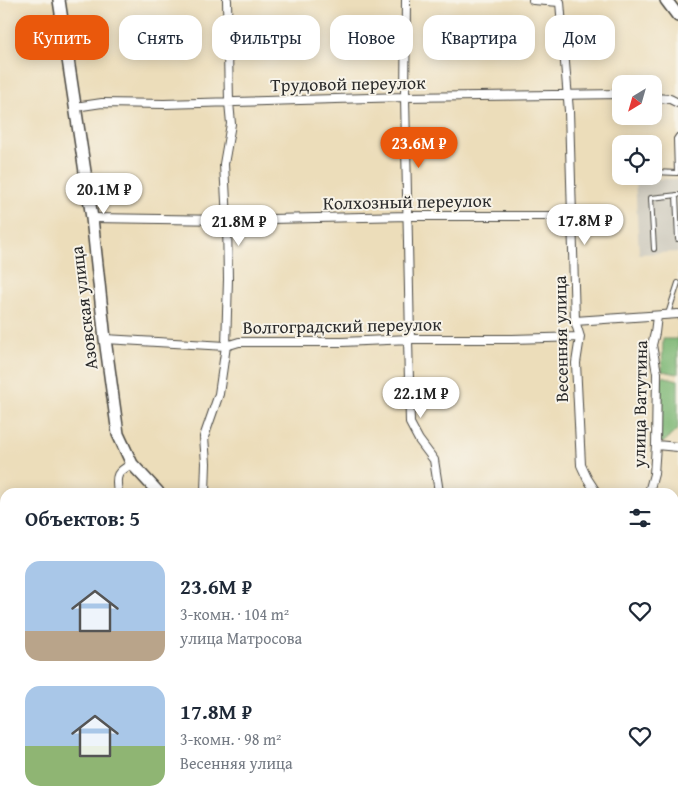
<!DOCTYPE html>
<html lang="ru">
<meta charset="utf-8">
<style>
:root{--surface:#fff;--page:#f6f6f7;--text:#1f2937;--muted:#747a83;--accent:#ea580c}
body{margin:0;font-family:"Gentium Book Plus",serif;background:var(--page);color:var(--text);height:100vh;display:flex;flex-direction:column;font-size:19px;white-space:nowrap}
*{box-sizing:border-box;margin:0}
p{font-size:16px;color:var(--muted)}
.icon{flex:none;width:28px;height:28px;fill:none;stroke:currentColor;stroke-width:2;stroke-linecap:round;stroke-linejoin:round}
.map{position:relative;flex:1;overflow:hidden}
.panel{position:absolute;left:0px;top:488px;width:679px;height:321px;display:flex;flex-direction:column;background:var(--surface);border-radius:15px 15px 0 0;box-shadow:0 2px 12px #0003}
.panel>*{flex:none}
.hud{position:absolute;left:15px;top:15px;width:649px;height:45px;display:flex;gap:10px}
.needle{width:32px;rotate:217deg}
.fabs{position:absolute;left:612px;top:75px;display:grid;gap:10px}
.fabs a{display:grid;place-items:center;width:50px;height:50px;border-radius:10px;background:var(--surface);box-shadow:0 2px 12px #0003;font-size:25px}
.price{position:absolute;translate:-50% -42px;padding:0 11px;border-radius:18px;background:#fff;color:#222;font-size:16px;line-height:32px;filter:drop-shadow(0 1px 2px #0008)}
.price::after{content:'';position:absolute;left:50%;top:30px;width:15px;height:11px;margin-left:-8px;background:inherit;clip-path:polygon(0 0,100% 0,50% 100%)}
.price.on{background:var(--accent);color:#fff}
ul{padding:0;list-style:none}
li{display:flex;align-items:center;gap:15px;height:125px;padding:0 25px}
li span{display:grid;place-items:center;flex:none;width:140px;height:100px;border-radius:15px;color:#555}
li>.icon{margin-inline-start:auto}
span .icon{width:60px;height:60px;fill:#fffc;stroke-width:1}
li b{font-size:21px}
h2{display:flex;justify-content:space-between;align-items:center;height:60px;padding:0 25px;font-size:21px}
.tag{padding:0 18px;border-radius:15px;background:var(--surface);box-shadow:0 2px 12px #0003;font-size:18px;line-height:45px}
.tag.on{background:var(--accent);color:#fff}
.map>svg:first-child{display:block}
.industrial{fill:#c8c4b8}
.forest{fill:#7fb877;stroke:#557251}
.lines{fill:none;stroke-linecap:round;stroke-linejoin:round}
.lane-casing{stroke:#484640;stroke-width:6}
.street-casing{stroke:#484640;stroke-width:10}
.secondary-casing{stroke:#484640;stroke-width:14}
.lane{stroke:#fff;stroke-width:4}
.street{stroke:#fff;stroke-width:8}
.secondary{stroke:#fff;stroke-width:11}
.labels{text-anchor:middle;stroke-width:4;stroke-linejoin:round;paint-order:stroke}
.street-label{font-size:18px;fill:#2b2b2b;stroke:#f7f3e8}
</style>
<div class="map">
<svg width="678" height="808" viewBox="0 0 678 808">
<rect width="100%" height="100%" fill="#f7f3e8"/>
<filter id="ink" filterUnits="userSpaceOnUse"><feTurbulence type="fractalNoise" baseFrequency=".02" numOctaves="2"/><feDisplacementMap in="SourceGraphic" scale="10" xChannelSelector="R" yChannelSelector="G"/><feConvolveMatrix kernelMatrix="1 2 1 2 8 2 1 2 1" color-interpolation-filters="sRGB"/></filter>
<filter id="wash" filterUnits="userSpaceOnUse"><feTurbulence type="fractalNoise" baseFrequency=".0096" numOctaves="4" result="noise"/><feDisplacementMap in="SourceGraphic" scale="20" xChannelSelector="R" yChannelSelector="G"/><feGaussianBlur stdDeviation="1.12" result="paint"/><feColorMatrix in="noise" values="0 0 0 0 0 0 0 0 0 0 0 0 0 0 0 0 0 1.4 0 .05"/><feComposite in="paint" operator="in"/></filter>
<g filter="url(#wash)">
<rect width="100%" height="100%" fill="#ecddba"/>
<path class="industrial" d="M635,179h43v73l-39,2z"/>
<path class="forest" d="M678,332v42l-16,-3 1,-32h14z
M662,376l16,4v49l-15,14 -5,-1z"/>
</g>
<g filter="url(#ink)">
<g class="lines">
<defs>
<path id="lane" d="M654,172l23,1 -1,-34 2,-3
M676,195l2,44
M654,249l-3,-51 27,-3
M668,314l10,-31"/>
<path id="street" d="M406,0l-1,97 5,242
M533,0l27,2 9,109 6,210 5,16 -4,26 5,102 6,13 9,14
M654,98l16,1 8,4
M75,107l27,-4 62,1 241,-7 216,-3
M92,218l135,2 182,-4h164
M575,321l103,-7
M105,339l121,7 13,-4h103l68,-3h102l68,-2
M408,339l2,84 9,17 15,20 5,32
M656,445l22,2
M118,492c-3,-17 -1,-20 14,-28
M205,492l1,-29 -2,-26 15,-43 7,-48 2,-67 -1,-59 -3,-56 7,-40 -2,-22 -2,-102
M649,492l5,-18 2,-29 1,-72 -5,-28 3,-12 2,-17
M149,804l7,4
M334,804l3,4
M569,804l2,4
M649,808v-4"/>
<path id="secondary" d="M59,0l33,218 13,121 13,95 14,30 26,28
M666,0l12,16
M367,804l4,4"/>
</defs>
<use href="#lane" class="lane-casing"/>
<use href="#street" class="street-casing"/>
<use href="#secondary" class="secondary-casing"/>
<use href="#lane" class="lane"/>
<use href="#street" class="street"/>
<use href="#secondary" class="secondary"/>
</g>
</g>
<g class="labels">
<g class="street-label">
<text transform="translate(348 84) rotate(-1)" y="6">Трудовой переулок</text>
<text transform="translate(407 202) rotate(-1)" y="6">Колхозный переулок</text>
<text transform="translate(84 308) rotate(-97)" y="6">Азовская улица</text>
<text transform="translate(342 326) rotate(-1)" y="6">Волгоградский переулок</text>
<text transform="translate(561 339) rotate(-91)" y="6">Весенняя улица</text>
<text transform="translate(640 404) rotate(-89)" y="6">улица Ватутина</text>
</g>
</g>
</svg>
<div class="fabs">
<a><svg class="needle" viewBox="-14 -14 28 28"><path d="M0-13l5 13h-10z" fill="#e53935"/><path d="M0 13l5-13h-10z" fill="#747a83"/></svg></a>
<a><svg class="icon" aria-label="locate" viewBox="0 0 24 24"><circle cx="12" cy="12" r="6"/><path d="M12 2v4M12 18v4M2 12h4M18 12h4"/></svg></a>
</div>
<b class="price on" style="left:419px;top:169px">23.6M ₽</b>
<b class="price" style="left:104px;top:215px">20.1M ₽</b>
<b class="price" style="left:585px;top:246px">17.8M ₽</b>
<b class="price" style="left:239px;top:247px">21.8M ₽</b>
<b class="price" style="left:421px;top:419px">22.1M ₽</b>
<div class="hud">
<a class="tag on">Купить</a>
<a class="tag">Снять</a>
<a class="tag">Фильтры</a>
<a class="tag">Новое</a>
<a class="tag">Квартира</a>
<a class="tag">Дом</a>
</div>
<section class="panel">
<h2>Объектов: 5<svg class="icon" aria-label="filters" viewBox="0 0 24 24"><path d="M4 7h16M4 17h16"/><circle cx="9" cy="7" r="2"/><circle cx="15" cy="17" r="2"/></svg></h2>
<ul>
<li><span style="background:linear-gradient(#a9c7e8 70%,#b9a48a 0)"><svg class="icon" aria-label="home" viewBox="0 0 24 24"><path d="M3 11l9-7 9 7M6 9v11h12V9"/></svg></span><div><b>23.6M ₽</b><p>3-комн. · 104 m²</p><p>улица Матросова</p></div><svg class="icon" aria-label="heart" viewBox="0 0 24 24"><path d="M12 20l-8-8c-3-5 5-10 8-4 3-6 11-1 8 4z"/></svg></li>
<li><span style="background:linear-gradient(#a9c7e8 60%,#8fb573 0)"><svg class="icon" aria-label="home" viewBox="0 0 24 24"><path d="M3 11l9-7 9 7M6 9v11h12V9"/></svg></span><div><b>17.8M ₽</b><p>3-комн. · 98 m²</p><p>Весенняя улица</p></div><svg class="icon" aria-label="heart" viewBox="0 0 24 24"><path d="M12 20l-8-8c-3-5 5-10 8-4 3-6 11-1 8 4z"/></svg></li>
</ul>
</section>
</div>
